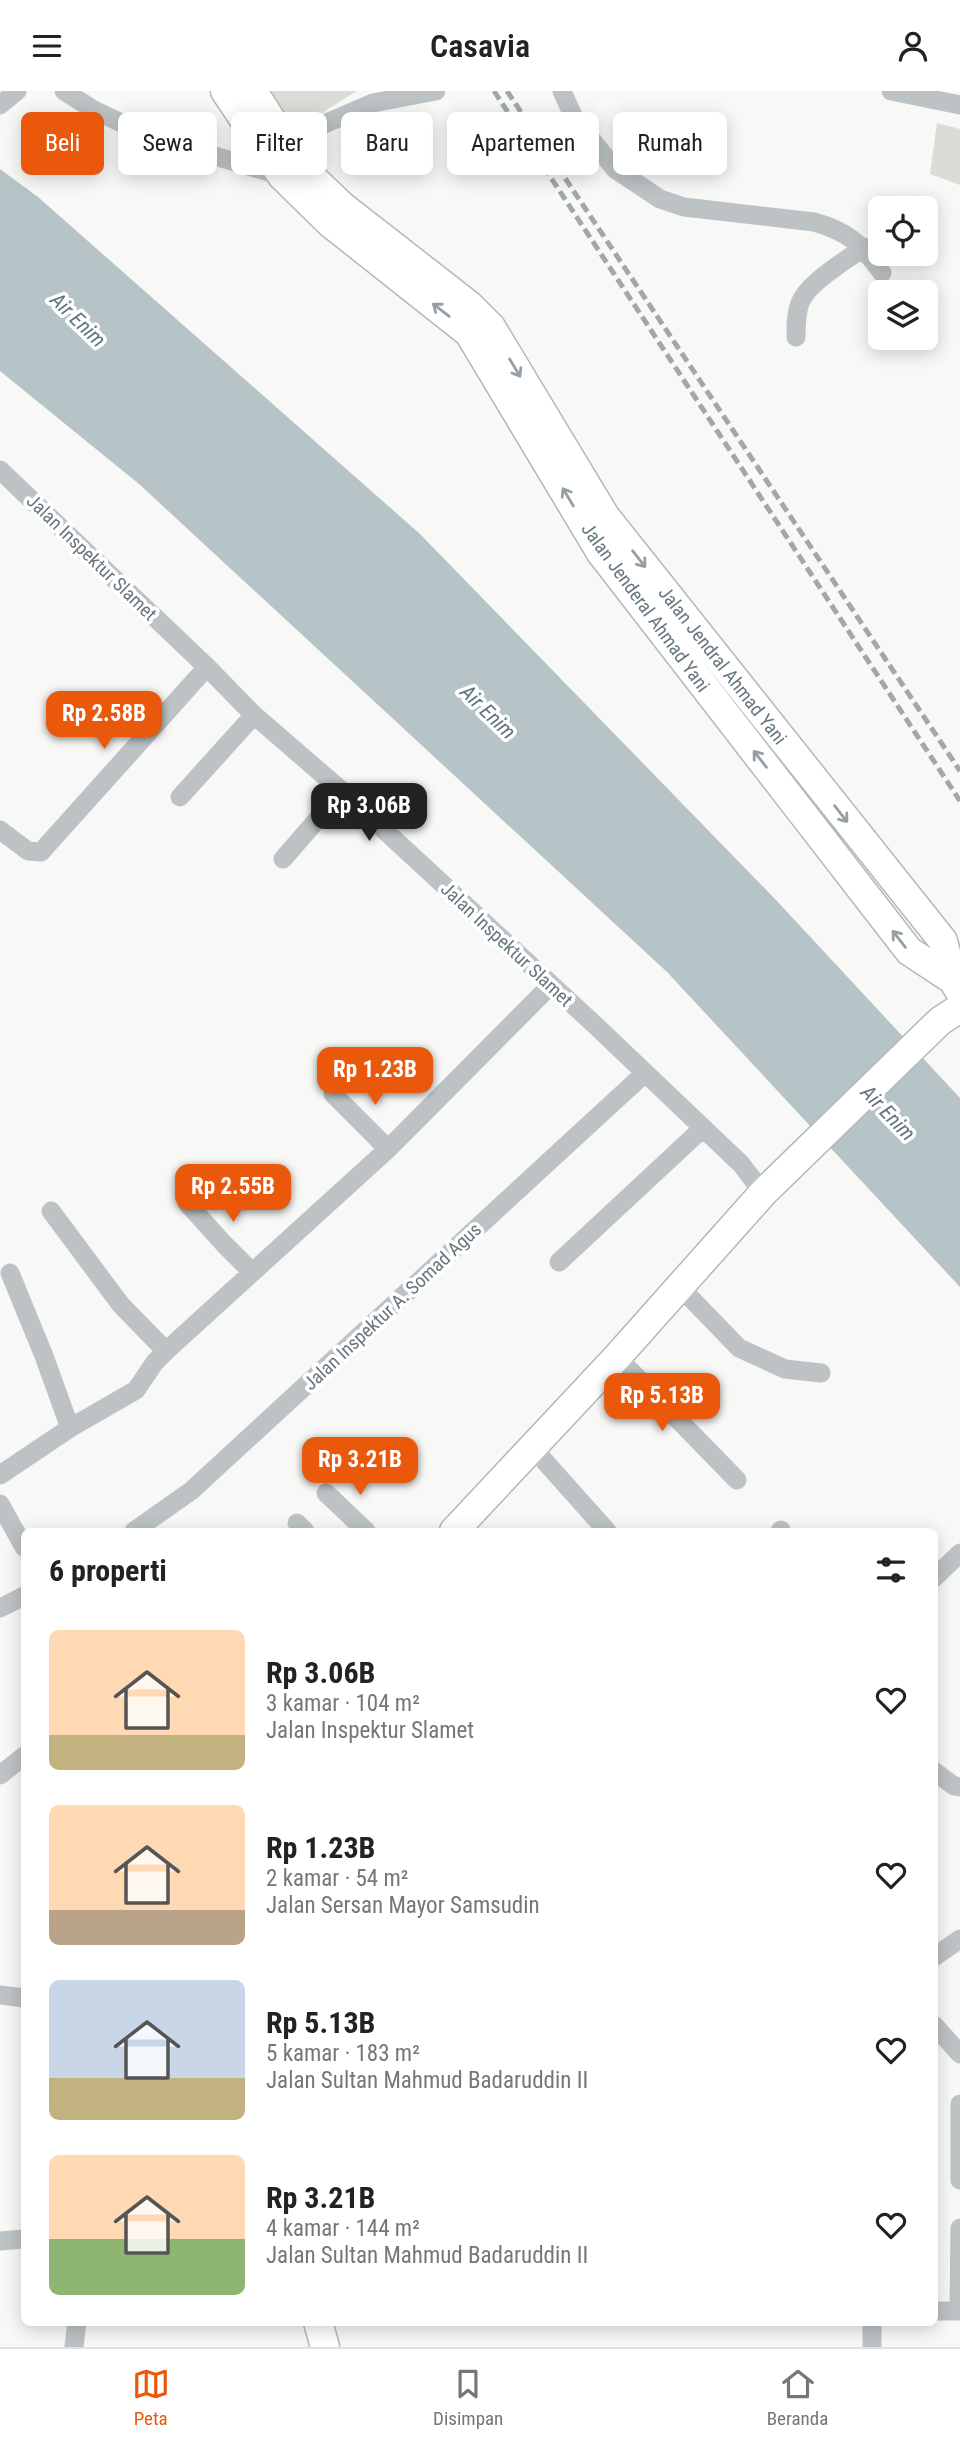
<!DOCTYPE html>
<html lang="id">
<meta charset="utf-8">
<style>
:root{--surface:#fff;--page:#f6f6f6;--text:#222;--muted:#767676;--line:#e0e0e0;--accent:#ea580c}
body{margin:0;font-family:"Roboto Condensed",sans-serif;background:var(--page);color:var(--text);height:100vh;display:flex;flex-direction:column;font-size:26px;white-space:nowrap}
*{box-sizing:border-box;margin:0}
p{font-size:23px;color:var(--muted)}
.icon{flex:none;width:38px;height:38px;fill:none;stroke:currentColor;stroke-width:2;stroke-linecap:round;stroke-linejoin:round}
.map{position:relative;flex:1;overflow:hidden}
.details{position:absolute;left:21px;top:1437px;width:917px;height:798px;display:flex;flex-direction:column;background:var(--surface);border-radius:10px;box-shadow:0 4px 18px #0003}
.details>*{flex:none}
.banner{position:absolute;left:21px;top:21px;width:919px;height:63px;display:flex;gap:14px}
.fabs{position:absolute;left:868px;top:105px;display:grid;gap:14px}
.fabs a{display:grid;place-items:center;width:70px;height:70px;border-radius:10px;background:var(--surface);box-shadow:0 4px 18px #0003;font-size:35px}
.price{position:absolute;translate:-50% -60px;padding:0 16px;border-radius:14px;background:var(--accent);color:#fff;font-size:23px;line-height:46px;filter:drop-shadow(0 2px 4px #0008)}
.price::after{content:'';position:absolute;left:50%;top:42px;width:21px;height:16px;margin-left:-10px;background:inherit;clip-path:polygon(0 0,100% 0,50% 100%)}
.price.selected{background:#222;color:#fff}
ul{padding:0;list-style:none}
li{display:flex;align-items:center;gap:21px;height:175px;padding:0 28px}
li span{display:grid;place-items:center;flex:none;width:196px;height:140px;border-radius:10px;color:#555}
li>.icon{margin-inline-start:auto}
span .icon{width:84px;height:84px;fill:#fffc;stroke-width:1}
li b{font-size:30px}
h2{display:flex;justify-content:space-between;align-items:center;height:84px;padding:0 28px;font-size:30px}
.chip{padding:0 24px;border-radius:10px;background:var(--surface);box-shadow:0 4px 18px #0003;font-size:24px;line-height:63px}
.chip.selected{background:var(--accent);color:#fff}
header{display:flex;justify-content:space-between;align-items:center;height:91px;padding:0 28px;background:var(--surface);font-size:32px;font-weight:600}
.menu{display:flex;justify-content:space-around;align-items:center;height:98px;border-top:2px solid var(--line);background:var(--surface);font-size:19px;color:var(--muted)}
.menu a{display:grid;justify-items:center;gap:4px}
.menu .selected{color:var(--accent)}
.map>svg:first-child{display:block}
.green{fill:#d9ddd5}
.water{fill:#b7c4c7}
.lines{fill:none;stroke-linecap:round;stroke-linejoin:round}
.highway-casing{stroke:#b3b8ba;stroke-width:31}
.minor{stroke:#bdc3c5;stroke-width:19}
.highway{stroke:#fff;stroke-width:28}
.rail{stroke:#a0a8ac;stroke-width:5;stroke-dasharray:10 5;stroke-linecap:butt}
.oneway{stroke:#94a0a5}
.labels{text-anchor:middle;stroke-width:7;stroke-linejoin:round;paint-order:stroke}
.street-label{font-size:19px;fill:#66787f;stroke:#fff}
.water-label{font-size:21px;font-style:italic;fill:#607679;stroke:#fff}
</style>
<header><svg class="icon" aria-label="menu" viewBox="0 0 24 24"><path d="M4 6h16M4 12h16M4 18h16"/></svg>Casavia<svg class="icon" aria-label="person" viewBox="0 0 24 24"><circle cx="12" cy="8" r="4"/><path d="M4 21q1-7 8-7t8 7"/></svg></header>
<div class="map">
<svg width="960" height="2256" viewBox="0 0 960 2256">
<rect width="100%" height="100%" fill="#f8f8f6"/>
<path class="green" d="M271,0h86l-62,39z
M937,32l23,6v56l-30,-11z"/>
<path class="water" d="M0,78l38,28 382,337 356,366 184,198v189l-293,-315 -528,-488 -139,-113z"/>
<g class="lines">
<defs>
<path id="highway" d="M225,0l57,85 48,47 139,110 132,220 308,398 44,29
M253,0l48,76 41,39 127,99 22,22 114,189 338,425 10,39 5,9
M454,1440l163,-174 146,-164 177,-172 20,-13
M318,2231l7,25"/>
</defs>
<use href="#highway" class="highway-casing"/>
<path class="minor" d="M64,0l30,19 57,27 131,39 5,-2
M562,0l12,27 41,51 45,30 24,8 130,15c34,9 48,23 68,51
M891,0l69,14
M0,14l17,-14
M285,50l88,-38 63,-12
M796,246c0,-12 0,-23 4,-34 8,-21 46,-42 64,-56
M0,379l207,197 47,48 88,76 253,234 146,139 22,29
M180,706l74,-82
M0,739l28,21 13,1 166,-185
M283,768l59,-68
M333,1003l55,55
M187,1112l37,41 28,28
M51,1120l70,94 45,46
M559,1171l144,-134
M10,1182l34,83 26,72
M680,1196l59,61 46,21 36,4
M617,1266l120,123
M532,1356l75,84
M0,1384l70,-47 66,-38 19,-28 11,-11 222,-202 163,-164
M326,1402l40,38
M0,1413l24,43
M297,1432l8,8
M134,1440l57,-40 453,-417
M780,1440l1,-1
M934,1487l26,-25
M0,1517l24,-12
M934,1680l20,15 6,1
M0,1684l24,-19
M934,1866l26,-18
M0,1904l24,3
M934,1934l26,29
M960,2013v76
M0,2150l24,-2
M934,2220h26
M959,2220l1,-83
M872,2231v25
M74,2256l3,-25"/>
<use href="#highway" class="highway"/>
<path class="rail" d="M494,0l466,710
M507,0l453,680"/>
</g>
<defs><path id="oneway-shaft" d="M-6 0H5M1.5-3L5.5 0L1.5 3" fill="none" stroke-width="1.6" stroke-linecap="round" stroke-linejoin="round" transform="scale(1.75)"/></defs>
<g class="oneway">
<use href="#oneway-shaft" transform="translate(441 219) rotate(-142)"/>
<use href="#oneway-shaft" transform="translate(515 277) rotate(59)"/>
<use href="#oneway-shaft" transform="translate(568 406) rotate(-121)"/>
<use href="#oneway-shaft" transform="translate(639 468) rotate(52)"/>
<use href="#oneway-shaft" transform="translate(760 668) rotate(-128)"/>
<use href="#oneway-shaft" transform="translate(841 723) rotate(52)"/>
<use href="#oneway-shaft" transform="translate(899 848) rotate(-128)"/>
</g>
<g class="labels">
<g class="street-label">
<text transform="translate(92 466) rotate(44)" y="7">Jalan Inspektur Slamet</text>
<text transform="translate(646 516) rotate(54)" y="7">Jalan Jenderal Ahmad Yani</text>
<text transform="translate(723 574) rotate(52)" y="7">Jalan Jendral Ahmad Yani</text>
<text transform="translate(507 853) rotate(43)" y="7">Jalan Inspektur Slamet</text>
<text transform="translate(392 1215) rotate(-43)" y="7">Jalan Inspektur A. Somad Agus</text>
</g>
<g class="water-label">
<text transform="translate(78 229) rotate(44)" y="7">Air Enim</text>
<text transform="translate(488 621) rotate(44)" y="7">Air Enim</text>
<text transform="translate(888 1022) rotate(46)" y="7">Air Enim</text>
</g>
</g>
</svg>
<div class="fabs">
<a><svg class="icon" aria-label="locate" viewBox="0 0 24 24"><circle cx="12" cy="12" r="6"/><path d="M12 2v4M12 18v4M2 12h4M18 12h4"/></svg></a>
<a><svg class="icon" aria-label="layers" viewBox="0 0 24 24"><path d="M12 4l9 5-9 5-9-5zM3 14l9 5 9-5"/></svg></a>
</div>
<b class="price" style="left:104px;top:660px">Rp 2.58B</b>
<b class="price selected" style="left:369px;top:752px">Rp 3.06B</b>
<b class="price" style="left:375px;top:1016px">Rp 1.23B</b>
<b class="price" style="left:233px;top:1133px">Rp 2.55B</b>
<b class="price" style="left:662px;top:1342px">Rp 5.13B</b>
<b class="price" style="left:360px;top:1406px">Rp 3.21B</b>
<div class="banner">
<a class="chip selected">Beli</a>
<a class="chip">Sewa</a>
<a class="chip">Filter</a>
<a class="chip">Baru</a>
<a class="chip">Apartemen</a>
<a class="chip">Rumah</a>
</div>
<section class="details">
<h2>6 properti<svg class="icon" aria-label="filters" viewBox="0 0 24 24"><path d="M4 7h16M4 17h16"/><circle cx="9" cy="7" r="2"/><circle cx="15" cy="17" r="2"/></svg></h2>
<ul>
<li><span style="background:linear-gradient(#ffd9b3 75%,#c2b280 0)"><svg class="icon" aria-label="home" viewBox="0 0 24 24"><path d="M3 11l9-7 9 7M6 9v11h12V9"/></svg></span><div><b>Rp 3.06B</b><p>3 kamar · 104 m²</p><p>Jalan Inspektur Slamet</p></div><svg class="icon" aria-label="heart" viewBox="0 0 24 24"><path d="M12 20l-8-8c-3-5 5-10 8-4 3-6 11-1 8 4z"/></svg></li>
<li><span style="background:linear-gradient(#ffd9b3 75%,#b9a48a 0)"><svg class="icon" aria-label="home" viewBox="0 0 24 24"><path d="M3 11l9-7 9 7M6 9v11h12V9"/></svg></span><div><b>Rp 1.23B</b><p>2 kamar · 54 m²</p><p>Jalan Sersan Mayor Samsudin</p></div><svg class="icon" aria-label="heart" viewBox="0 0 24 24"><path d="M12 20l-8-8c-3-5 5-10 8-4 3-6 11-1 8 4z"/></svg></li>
<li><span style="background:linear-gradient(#c9d6e8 70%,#c2b280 0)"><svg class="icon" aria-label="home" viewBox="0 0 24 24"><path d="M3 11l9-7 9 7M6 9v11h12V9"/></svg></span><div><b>Rp 5.13B</b><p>5 kamar · 183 m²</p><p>Jalan Sultan Mahmud Badaruddin II</p></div><svg class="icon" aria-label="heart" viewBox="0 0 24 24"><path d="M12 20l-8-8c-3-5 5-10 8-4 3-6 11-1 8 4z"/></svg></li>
<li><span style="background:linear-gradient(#ffd9b3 60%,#8fb573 0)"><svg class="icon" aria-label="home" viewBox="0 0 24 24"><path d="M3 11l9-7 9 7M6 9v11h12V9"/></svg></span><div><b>Rp 3.21B</b><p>4 kamar · 144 m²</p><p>Jalan Sultan Mahmud Badaruddin II</p></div><svg class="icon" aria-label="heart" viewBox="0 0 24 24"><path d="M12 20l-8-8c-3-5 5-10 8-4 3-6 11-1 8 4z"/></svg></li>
</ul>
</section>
</div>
<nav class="menu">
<a class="selected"><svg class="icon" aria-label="map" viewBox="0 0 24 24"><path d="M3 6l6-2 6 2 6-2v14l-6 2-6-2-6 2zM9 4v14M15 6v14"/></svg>Peta</a>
<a><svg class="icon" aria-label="saved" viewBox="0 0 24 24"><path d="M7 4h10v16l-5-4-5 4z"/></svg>Disimpan</a>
<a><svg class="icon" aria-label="home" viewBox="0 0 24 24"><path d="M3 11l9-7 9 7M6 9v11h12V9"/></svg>Beranda</a>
</nav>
